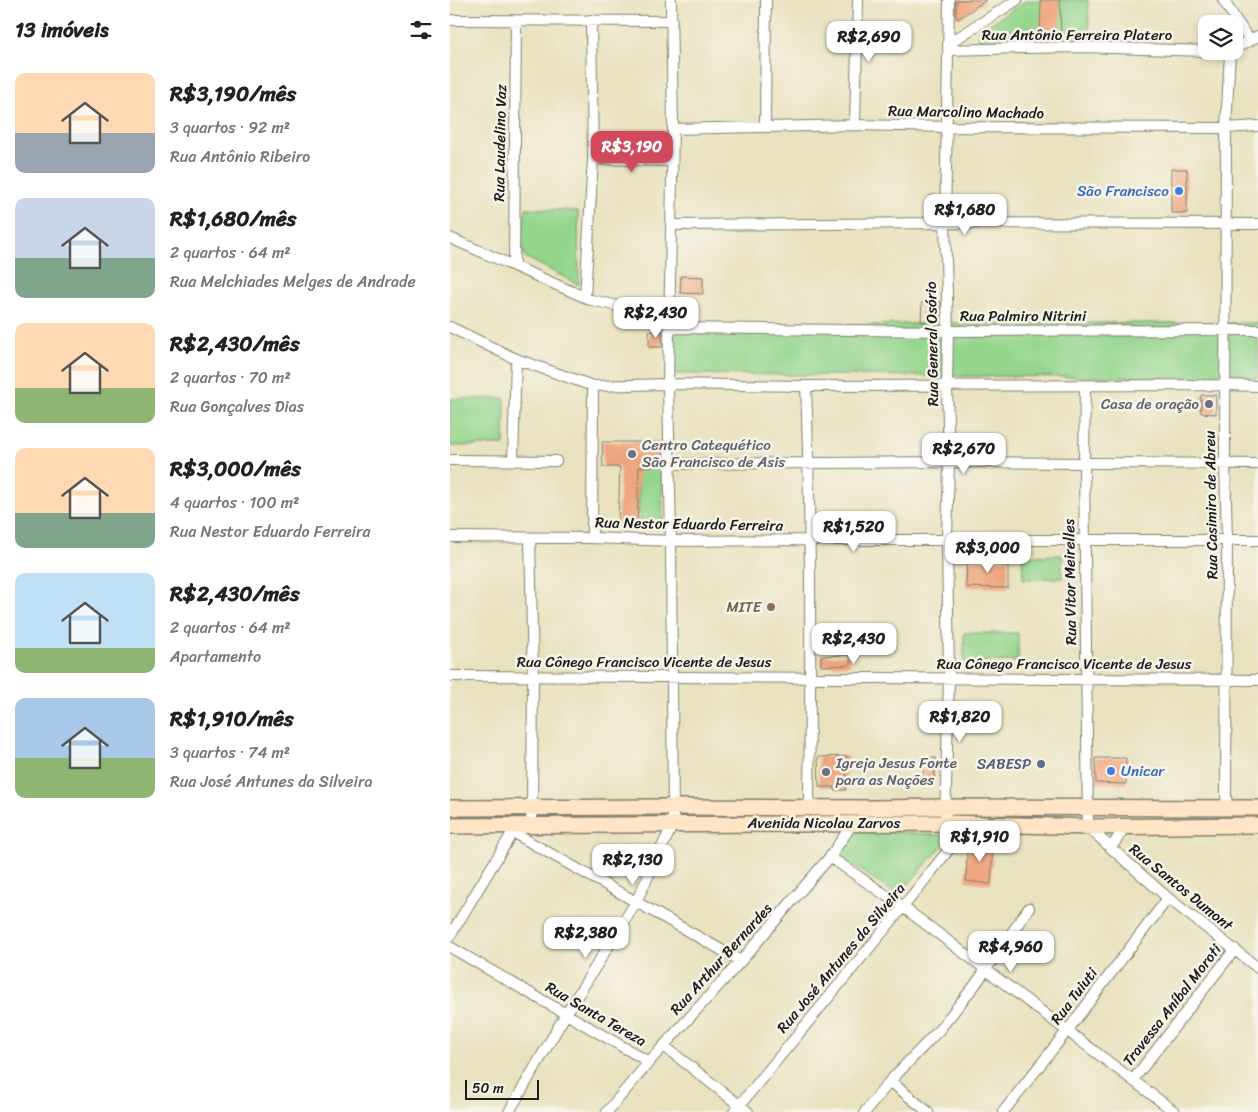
<!DOCTYPE html>
<html lang="pt">
<meta charset="utf-8">
<style>
:root{--surface:#fff;--page:#f2f2f2;--text:#222;--muted:#767676;--accent:#d1495b}
body{margin:0;font-family:Sriracha,sans-serif;background:var(--page);color:var(--text);height:100vh;display:flex;flex-direction:column;font-size:19px;white-space:nowrap}
*{box-sizing:border-box;margin:0}
p{font-size:16px;color:var(--muted)}
.icon{flex:none;width:28px;height:28px;fill:none;stroke:currentColor;stroke-width:2;stroke-linecap:round;stroke-linejoin:round}
.map{position:relative;flex:1;overflow:hidden}
.panel{display:flex;flex-direction:column;background:var(--surface);width:450px}
.panel>*{flex:none}
.fabs{position:absolute;left:748px;top:15px;display:grid;gap:10px}
.fabs a{display:grid;place-items:center;width:45px;height:45px;border-radius:10px;background:var(--surface);box-shadow:0 2px 8px #0003;font-size:25px}
.scale{position:absolute;left:15px;bottom:12px;width:74px;box-sizing:border-box;padding-left:5px;border:2px solid #1c1c1c;border-top:0;font-size:14px;line-height:18px;white-space:nowrap;color:#1c1c1c;-webkit-text-stroke:4px #f7f3e8;paint-order:stroke}
.price{position:absolute;translate:-50% -42px;padding:0 11px;border-radius:10px;background:#fff;color:#222;font-size:16px;line-height:32px;filter:drop-shadow(0 1px 2px #0008)}
.price::after{content:'';position:absolute;left:50%;top:30px;width:15px;height:11px;margin-left:-8px;background:inherit;clip-path:polygon(0 0,100% 0,50% 100%)}
.price.selected{background:var(--accent);color:#fff}
ul{padding:0;list-style:none}
li{display:flex;align-items:center;gap:15px;height:125px;padding:0 15px}
li span{display:grid;place-items:center;flex:none;width:140px;height:100px;border-radius:10px;color:#555}
li>.icon{margin-inline-start:auto}
span .icon{width:60px;height:60px;fill:#fffc;stroke-width:1}
li b{font-size:21px}
h2{display:flex;justify-content:space-between;align-items:center;height:60px;padding:0 15px;font-size:21px}
main{display:flex;flex:1;min-height:0}
.map>svg:first-child{display:block}
.green{fill:#93d58c;stroke:#587854}
.building{fill:#eea67e}
.lines{fill:none;stroke-linecap:round;stroke-linejoin:round}
.minor-casing{stroke:#827f6e;stroke-width:12}
.secondary-casing{stroke:#827f6e;stroke-width:18}
.minor{stroke:#fff;stroke-width:10}
.secondary{stroke:#fee5c5;stroke-width:15}
.shop-dot{fill:#3f7fe0;stroke:#f7f3e8;stroke-width:2}
.worship-dot{fill:#6b7280;stroke:#f7f3e8;stroke-width:2}
.education-dot{fill:#8d6e63;stroke:#f7f3e8;stroke-width:2}
.service-dot{fill:#5c6f8a;stroke:#f7f3e8;stroke-width:2}
.labels{text-anchor:middle;stroke-width:5;stroke-linejoin:round;paint-order:stroke}
.street-label{font-size:15px;fill:#1c1c1c;stroke:#f7f3e8}
.shop-label{font-size:15px;fill:#366cbe;stroke:#f7f3e8;text-anchor:end}
.worship-label{font-size:15px;fill:#5b616d;stroke:#f7f3e8;text-anchor:start}
.education-label{font-size:15px;fill:#785e54;stroke:#f7f3e8;text-anchor:end}
.service-label{font-size:15px;fill:#4e5e75;stroke:#f7f3e8;text-anchor:end}
</style>
<main>
<section class="panel">
<h2>13 imóveis<svg class="icon" aria-label="filters" viewBox="0 0 24 24"><path d="M4 7h16M4 17h16"/><circle cx="9" cy="7" r="2"/><circle cx="15" cy="17" r="2"/></svg></h2>
<ul>
<li><span style="background:linear-gradient(#ffd9b3 60%,#9aa5b1 0)"><svg class="icon" aria-label="home" viewBox="0 0 24 24"><path d="M3 11l9-7 9 7M6 9v11h12V9"/></svg></span><div><b>R$3,190/mês</b><p>3 quartos · 92 m²</p><p>Rua Antônio Ribeiro</p></div></li>
<li><span style="background:linear-gradient(#c9d6e8 60%,#7fa58c 0)"><svg class="icon" aria-label="home" viewBox="0 0 24 24"><path d="M3 11l9-7 9 7M6 9v11h12V9"/></svg></span><div><b>R$1,680/mês</b><p>2 quartos · 64 m²</p><p>Rua Melchiades Melges de Andrade</p></div></li>
<li><span style="background:linear-gradient(#ffd9b3 65%,#8fb573 0)"><svg class="icon" aria-label="home" viewBox="0 0 24 24"><path d="M3 11l9-7 9 7M6 9v11h12V9"/></svg></span><div><b>R$2,430/mês</b><p>2 quartos · 70 m²</p><p>Rua Gonçalves Dias</p></div></li>
<li><span style="background:linear-gradient(#ffd9b3 65%,#7fa58c 0)"><svg class="icon" aria-label="home" viewBox="0 0 24 24"><path d="M3 11l9-7 9 7M6 9v11h12V9"/></svg></span><div><b>R$3,000/mês</b><p>4 quartos · 100 m²</p><p>Rua Nestor Eduardo Ferreira</p></div></li>
<li><span style="background:linear-gradient(#bfe0f5 75%,#8fb573 0)"><svg class="icon" aria-label="home" viewBox="0 0 24 24"><path d="M3 11l9-7 9 7M6 9v11h12V9"/></svg></span><div><b>R$2,430/mês</b><p>2 quartos · 64 m²</p><p>Apartamento</p></div></li>
<li><span style="background:linear-gradient(#a9c7e8 60%,#8fb573 0)"><svg class="icon" aria-label="home" viewBox="0 0 24 24"><path d="M3 11l9-7 9 7M6 9v11h12V9"/></svg></span><div><b>R$1,910/mês</b><p>3 quartos · 74 m²</p><p>Rua José Antunes da Silveira</p></div></li>
</ul>
</section>
<div class="map">
<svg width="808" height="1112" viewBox="0 0 808 1112">
<rect width="100%" height="100%" fill="#f7f3e8"/>
<filter id="ink" filterUnits="userSpaceOnUse"><feTurbulence type="fractalNoise" baseFrequency=".02" numOctaves="2"/><feDisplacementMap in="SourceGraphic" scale="10" xChannelSelector="R" yChannelSelector="G"/><feConvolveMatrix kernelMatrix="1 2 1 2 8 2 1 2 1" color-interpolation-filters="sRGB"/></filter>
<filter id="wash" filterUnits="userSpaceOnUse"><feTurbulence type="fractalNoise" baseFrequency=".0096" numOctaves="4" result="noise"/><feDisplacementMap in="SourceGraphic" scale="20" xChannelSelector="R" yChannelSelector="G"/><feGaussianBlur stdDeviation="1.12" result="paint"/><feColorMatrix in="noise" values="0 0 0 0 0 0 0 0 0 0 0 0 0 0 0 0 0 1.4 0 .05"/><feComposite in="paint" operator="in"/></filter>
<g filter="url(#wash)">
<rect width="100%" height="100%" fill="#e9e2bf"/>
<path class="green" d="M577,0h61l2,41h-111v-10z
M76,208l52,3 1,74 -54,-28 -5,-12z
M493,323h315v55l-315,-2 -269,-2 -1,-44z
M55,398l-1,47 -54,1v-47z
M212,466l1,61 -24,2 -1,-62z
M612,555v23l-39,1 -1,-23z
M514,633h54v28l-54,1z
M401,829l100,7 -46,52 -8,6 -16,-9 -42,-30 -2,-5z"/>
<g id="blocks">
<path class="building" d="M506,0h30l-28,19 -2,-3z
M591,0h19l1,40h-21z
M721,169h16v44h-16z
M489,195l-1,17h-8v-16z
M231,276l22,1v17l-23,-1z
M472,302h18v17l-2,3h-17z
M199,331h13v16h-13z
M751,395h15v19l-15,-1z
M152,442h60v24l-23,1 -2,60 -19,-1 2,-59h-17z
M558,560v28l-42,-1 1,-26z
M400,655v10l-29,1v-10z
M397,756l-1,34h-12v-3h-15l-1,-30z
M475,757l11,1 -2,24 -6,3 -6,-1z
M645,758h31v26l-30,-1z
M543,839l-2,45 -25,-3 1,-31 17,-10z"/>
</g>
</g>
<g filter="url(#ink)">
<use href="#blocks" fill-opacity="0" stroke="#827f6e" stroke-width="1"/>
<g class="lines">
<defs>
<path id="minor" d="M773,0l27,41
M0,20l222,1
M498,44l69,-44
M784,49l24,-13
M498,50l74,-2 59,-1 125,4
M766,51h14
M405,125l3,-125
M315,127l1,-127
M223,129l182,-4 92,2 279,1 32,-2
M143,159l79,2
M222,225l273,-2 313,1
M0,238l141,62 27,6
M64,266l2,-245
M135,297l8,-138 -2,-139
M0,327l66,32 77,27 75,-2 138,2 419,-1 33,1
M219,328l279,3 310,-1
M356,386c5,137 5,273 3,409l1,13
M635,386l-1,77 4,364 23,21 57,50 90,70
M0,460l106,1
M63,460l3,-101
M220,464l279,-2 309,2
M0,537l142,1 79,3 139,-1h448
M80,538l3,139 -1,130 -1,18
M142,538l1,-152
M0,676l808,4
M777,809l-1,-14 1,-255 -2,-77 1,-335 4,-76
M495,823l4,-145 -2,-138 2,-78 -2,-76 1,-55 -3,-108 4,-223
M62,832l229,129
M661,848l14,-21
M380,857l73,50 272,205
M0,936l65,-108
M0,947l199,115
M214,1046l84,66
M683,1080l102,-131
M440,1081l38,31
M59,1112l57,-98 70,-112 37,-78 -2,-283 -3,-157 5,-255 -2,-129
M157,1112l42,-50 92,-101 74,-87 15,-17 23,-34
M284,1112l169,-205 67,-84
M415,1112l25,-31 49,-51 36,-45 54,-77
M553,1112l64,-81 101,-133"/>
<path id="secondary" d="M0,808l223,-1 201,1 71,-1 313,1
M0,826l495,-3 143,4 170,-2"/>
</defs>
<use href="#minor" class="minor-casing"/>
<use href="#secondary" class="secondary-casing"/>
<use href="#minor" class="minor"/>
<use href="#secondary" class="secondary"/>
</g>
</g>
<g class="shop-dot">
<circle cx="729" cy="191" r="5"/>
<circle cx="661" cy="771" r="5"/>
</g>
<g class="worship-dot">
<circle cx="759" cy="404" r="5"/>
<circle cx="182" cy="454" r="5"/>
<circle cx="376" cy="772" r="5"/>
</g>
<circle class="education-dot" cx="321" cy="607" r="5"/>
<circle class="service-dot" cx="591" cy="764" r="5"/>
<g class="labels">
<g class="street-label">
<text x="627" y="40">Rua Antônio Ferreira Platero</text>
<text transform="translate(516 112) rotate(1)" y="5">Rua Marcolino Machado</text>
<text transform="translate(50 143) rotate(-89)" y="5">Rua Laudelino Vaz</text>
<text x="573" y="321">Rua Palmiro Nitrini</text>
<text transform="translate(482 344) rotate(-91)" y="5">Rua General Osório</text>
<text transform="translate(761 505) rotate(-91)" y="5">Rua Casimiro de Abreu</text>
<text transform="translate(239 524) rotate(1)" y="5">Rua Nestor Eduardo Ferreira</text>
<text transform="translate(620 582) rotate(-91)" y="5">Rua Vitor Meirelles</text>
<text x="194" y="667">Rua Cônego Francisco Vicente de Jesus</text>
<text x="614" y="669">Rua Cônego Francisco Vicente de Jesus</text>
<text x="374" y="828">Avenida Nicolau Zarvos</text>
<text transform="translate(731 887) rotate(39)" y="5">Rua Santos Dumont</text>
<text transform="translate(391 958) rotate(-50)" y="5">Rua José Antunes da Silveira</text>
<text transform="translate(271 959) rotate(-48)" y="5">Rua Arthur Bernardes</text>
<text transform="translate(624 996) rotate(-53)" y="5">Rua Tuiuti</text>
<text transform="translate(722 1005) rotate(-52)" y="5">Travessa Aníbal Moroti</text>
<text transform="translate(146 1014) rotate(30)" y="5">Rua Santa Tereza</text>
</g>
<g class="shop-label">
<text x="719" y="196">São Francisco</text>
<text x="671" y="776" text-anchor="start">Unicar</text>
</g>
<g class="worship-label">
<text x="749" y="409" text-anchor="end">Casa de oração</text>
<text x="192" y="450">Centro Catequético<tspan x="192" dy="17">São Francisco de Asis</tspan></text>
<text x="386" y="768">Igreja Jesus Fonte<tspan x="386" dy="17">para as Nações</tspan></text>
</g>
<g class="education-label">
<text x="311" y="612">MITE</text>
</g>
<g class="service-label">
<text x="581" y="769">SABESP</text>
</g>
</g>
</svg>
<div class="fabs">
<a><svg class="icon" aria-label="layers" viewBox="0 0 24 24"><path d="M12 4l9 5-9 5-9-5zM3 14l9 5 9-5"/></svg></a>
</div>
<div class="scale">50 m</div>
<b class="price" style="left:419px;top:63px">R$2,690</b>
<b class="price selected" style="left:182px;top:173px">R$3,190</b>
<b class="price" style="left:515px;top:236px">R$1,680</b>
<b class="price" style="left:206px;top:339px">R$2,430</b>
<b class="price" style="left:514px;top:475px">R$2,670</b>
<b class="price" style="left:404px;top:553px">R$1,520</b>
<b class="price" style="left:538px;top:574px">R$3,000</b>
<b class="price" style="left:404px;top:665px">R$2,430</b>
<b class="price" style="left:510px;top:743px">R$1,820</b>
<b class="price" style="left:530px;top:863px">R$1,910</b>
<b class="price" style="left:183px;top:886px">R$2,130</b>
<b class="price" style="left:136px;top:959px">R$2,380</b>
<b class="price" style="left:561px;top:973px">R$4,960</b>
</div>
</main>
